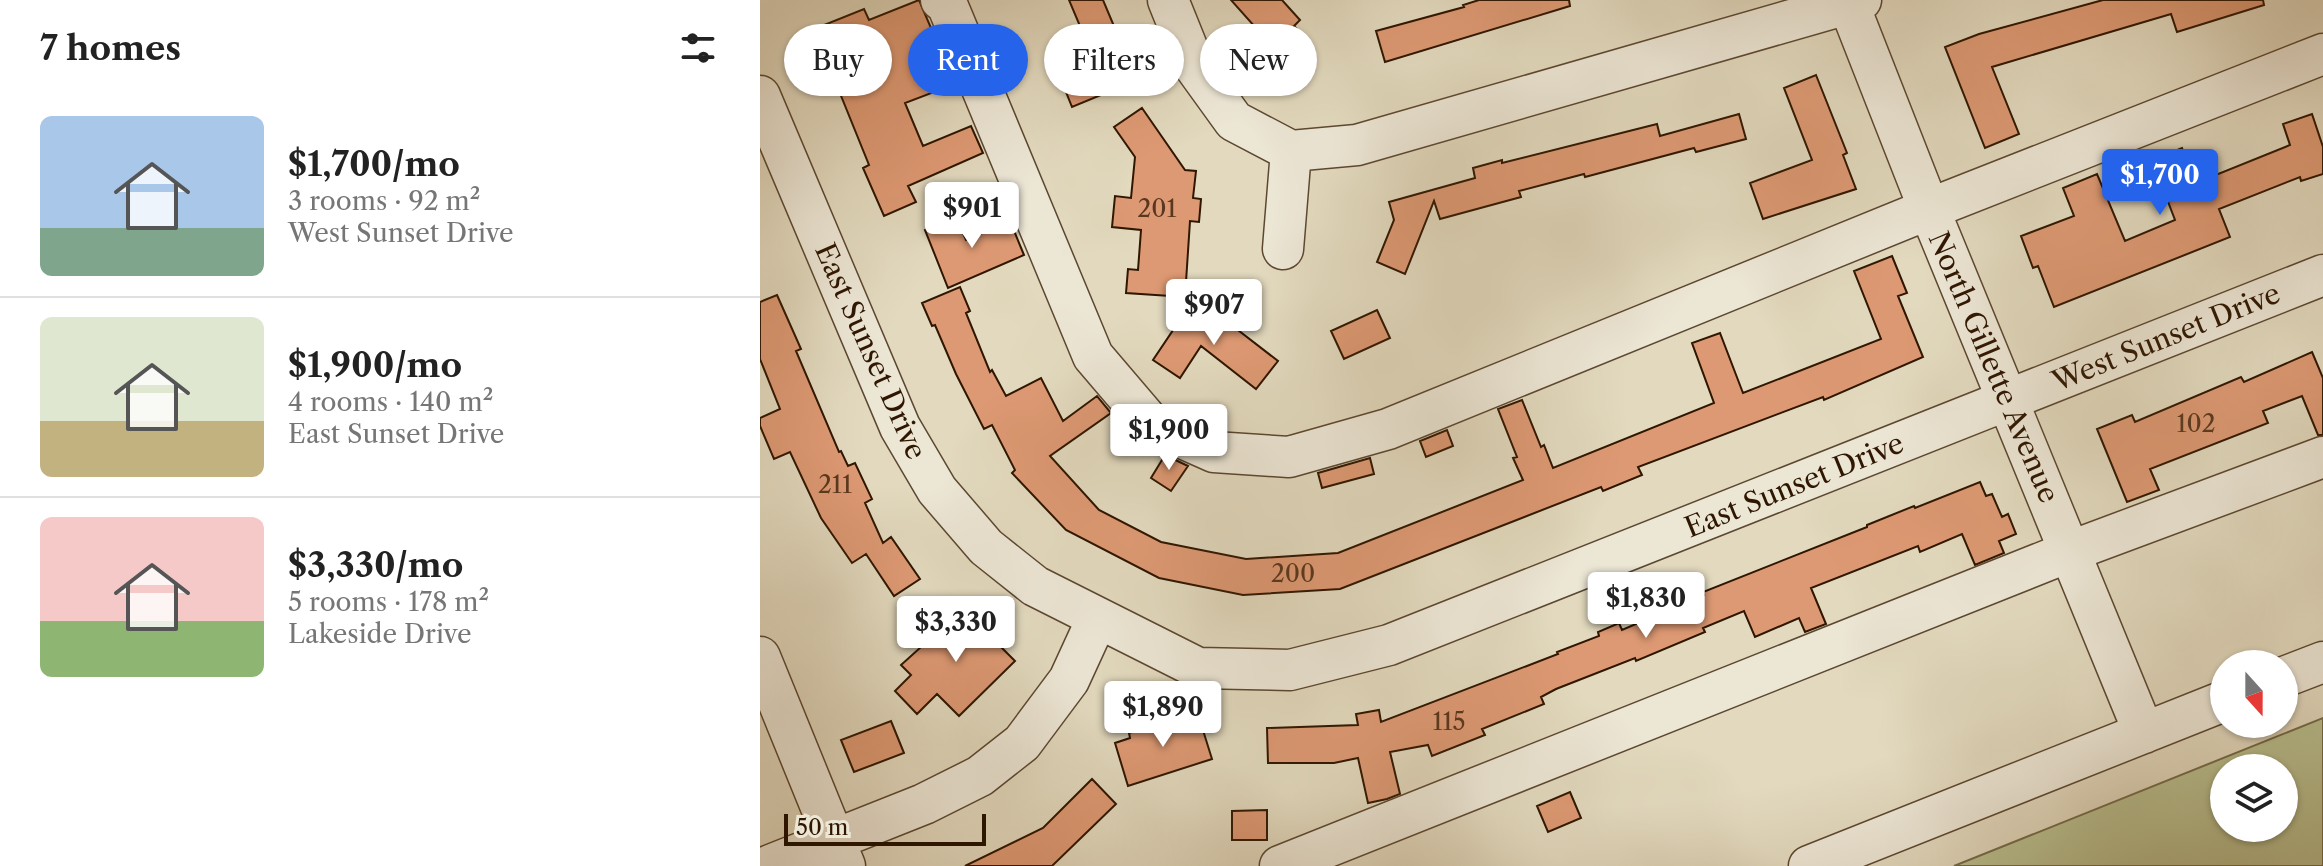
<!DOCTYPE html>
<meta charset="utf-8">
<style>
:root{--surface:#fff;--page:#f6f6f6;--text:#222;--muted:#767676;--line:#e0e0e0;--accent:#2563eb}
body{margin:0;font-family:"Libre Caslon Text",serif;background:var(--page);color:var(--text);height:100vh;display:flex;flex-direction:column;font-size:30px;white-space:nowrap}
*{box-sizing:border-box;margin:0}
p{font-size:26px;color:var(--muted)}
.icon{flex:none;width:44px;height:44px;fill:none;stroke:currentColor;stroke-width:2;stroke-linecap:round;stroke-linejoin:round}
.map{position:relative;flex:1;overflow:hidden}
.side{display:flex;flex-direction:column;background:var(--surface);width:760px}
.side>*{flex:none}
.guide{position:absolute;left:24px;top:24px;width:760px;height:72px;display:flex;gap:16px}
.needle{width:52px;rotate:159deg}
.tools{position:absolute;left:1450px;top:650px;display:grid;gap:16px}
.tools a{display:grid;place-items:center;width:88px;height:88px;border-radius:50%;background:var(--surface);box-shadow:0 2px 6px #0004;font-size:40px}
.scale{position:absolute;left:24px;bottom:20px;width:202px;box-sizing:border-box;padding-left:8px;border:4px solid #2f1601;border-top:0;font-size:22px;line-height:28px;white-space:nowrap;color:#2f1601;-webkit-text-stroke:6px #ece6d5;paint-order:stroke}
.price{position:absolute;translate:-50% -68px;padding:0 18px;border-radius:8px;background:#fff;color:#222;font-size:26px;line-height:52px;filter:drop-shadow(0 2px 4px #0008)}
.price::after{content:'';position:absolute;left:50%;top:48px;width:24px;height:18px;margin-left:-12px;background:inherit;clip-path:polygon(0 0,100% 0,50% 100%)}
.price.active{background:var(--accent);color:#fff}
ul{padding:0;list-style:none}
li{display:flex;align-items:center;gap:24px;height:200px;padding:0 40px}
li+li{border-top:2px solid var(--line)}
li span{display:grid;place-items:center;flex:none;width:224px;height:160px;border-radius:12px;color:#555}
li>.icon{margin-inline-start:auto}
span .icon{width:96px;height:96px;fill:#fffc;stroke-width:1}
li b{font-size:34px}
h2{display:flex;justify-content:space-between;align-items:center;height:96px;padding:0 40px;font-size:34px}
.pill{padding:0 28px;border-radius:36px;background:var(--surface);box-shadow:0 2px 6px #0004;font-size:28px;line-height:72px}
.pill.active{background:var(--accent);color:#fff}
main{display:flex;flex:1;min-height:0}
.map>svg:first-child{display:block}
.green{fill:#b8be8e;stroke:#746a48;stroke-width:2;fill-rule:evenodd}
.building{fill:#dd9973;stroke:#2f1601;stroke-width:2}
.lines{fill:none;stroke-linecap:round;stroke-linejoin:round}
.minor-casing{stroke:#5c4730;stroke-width:43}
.minor{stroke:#ece6d5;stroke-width:40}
.labels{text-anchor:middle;stroke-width:6;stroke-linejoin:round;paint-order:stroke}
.number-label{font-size:24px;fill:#5a371e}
.street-label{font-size:28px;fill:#2f1601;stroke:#ece6d5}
</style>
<main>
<section class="side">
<h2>7 homes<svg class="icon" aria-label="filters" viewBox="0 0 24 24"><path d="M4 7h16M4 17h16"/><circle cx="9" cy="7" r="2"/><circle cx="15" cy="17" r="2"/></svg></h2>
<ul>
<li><span style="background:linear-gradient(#a9c7e8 70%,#7fa58c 0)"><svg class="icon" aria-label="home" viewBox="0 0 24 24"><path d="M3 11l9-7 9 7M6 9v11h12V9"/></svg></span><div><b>$1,700/mo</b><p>3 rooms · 92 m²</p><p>West Sunset Drive</p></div></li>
<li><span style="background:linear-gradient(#dfe7d0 65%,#c2b280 0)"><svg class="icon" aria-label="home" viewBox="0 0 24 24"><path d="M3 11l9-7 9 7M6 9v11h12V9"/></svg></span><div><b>$1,900/mo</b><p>4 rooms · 140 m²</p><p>East Sunset Drive</p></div></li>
<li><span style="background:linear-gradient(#f6c9c9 65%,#8fb573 0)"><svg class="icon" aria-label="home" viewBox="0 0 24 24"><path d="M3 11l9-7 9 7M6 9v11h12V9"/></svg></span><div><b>$3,330/mo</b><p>5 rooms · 178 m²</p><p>Lakeside Drive</p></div></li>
</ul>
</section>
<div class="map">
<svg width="1563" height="866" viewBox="0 0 1563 866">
<rect width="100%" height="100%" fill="#e2d9be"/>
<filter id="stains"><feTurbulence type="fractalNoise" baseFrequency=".0025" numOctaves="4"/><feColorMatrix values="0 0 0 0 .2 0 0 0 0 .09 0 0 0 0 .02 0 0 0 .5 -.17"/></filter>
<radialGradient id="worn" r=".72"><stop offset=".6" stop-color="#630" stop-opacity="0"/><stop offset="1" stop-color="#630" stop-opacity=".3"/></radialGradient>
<path class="green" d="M1563,718v148h-369zM1464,768h60v60h-60z"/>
<path class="building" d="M159,0l36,84 -50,19 18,43 48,-20 12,27 -75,33 8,16 -32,14 -21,-48 6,-3 -55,-136 50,-20 5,11z
M309,0h34l24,57 -36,15 10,23 -29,12 -10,-25 23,-10 -9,-22 12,-5z
M471,0h51l18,20 -6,6 17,19 -23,19z
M719,0h90l1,6 -185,56 -9,-31 88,-24 -1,-2z
M1343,0h160l1,5 -87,27 -6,-18 -179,53 27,67 -34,14 -40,-101 34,-13z
M1056,75l31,78 -4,2 13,34 -93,30 -13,-36 62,-23 -28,-72z
M382,108l43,62 11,1 -3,27 8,1 -2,23 -9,-1 -5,76 -59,-4 2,-24 10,1 3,-40 -29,-3 3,-31 16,2 4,-41 -21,-30z
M979,114l7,25 -50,13 -2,-4 -109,29 -1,-3 -65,17 2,6 -81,22 -6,-18 -29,73 -28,-12 17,-42 -5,-18 86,-24 -2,-10 29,-8v3l155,-39 3,12z
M1552,114l11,33v27l-22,7 -1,-4 -81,32 11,28 -176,70 -16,-41 -5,2 -12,-32 53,-20 -11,-28 34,-14 28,67 50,-21 -23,-60 30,-12 14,35 94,-38 -7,-21z
M196,217l10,23 44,-19 14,34 -76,33 -23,-58z
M1132,256l15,37 -9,3 25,61 -99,43 -1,-3 -185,70 4,8 -39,16 -2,-4 -261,102 -97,6 -84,-17 -93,-48 -54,-57 3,-3 -23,-45 -8,4 -28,-55 -21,-49 -3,1 -10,-23 38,-16 10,24 -4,2 24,59 2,-2 14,26 35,-18 22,43 34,-25 14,17 -61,43 49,54 62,32 85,17 92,-6 185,-73 -10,-22 4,-1 -19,-48 24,-9 19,47 3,-2 9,23 161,-65 -22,-60 28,-10 23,60 138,-54 -27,-68z
M17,295l24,54 -5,2 43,101 2,-1 7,15 7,-3 17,36 -7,4 18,40 8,-6 29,42 -26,17 -28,-42 -14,9 -31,-45 -31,-66 -16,7 -14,-33v-8l20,-9 -20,-50v-57z
M432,302l41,27 1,-2 44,34 -22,28 -55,-43 -21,32 -27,-18z
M617,310l13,28 -46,21 -13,-28z
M1552,352l11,26v57h-5l-16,-39 -39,15 5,12 -118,46 9,21 -32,12 -30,-73 35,-14 3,7 106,-45 3,5z
M687,430l6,16 -27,11 -6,-16z
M405,455l23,11 -17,25 -20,-13z
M610,458l4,16 -52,14 -4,-15z
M1220,482l6,14 6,-2 10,23 6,-3 8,20 -17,7 5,12 -29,12 -13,-31 -42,18 -2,-6 -107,42 15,36 -21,8 -6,-14 -44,19 -11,-26 -41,17 2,4 -69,29 -1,-3 -79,31 -15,8 3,7 -62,25 3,6 -53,21 -4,-11 -38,7 10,42 -13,5 -19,4 -10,-45 -24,5h-66l-1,-35 91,-3 -2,-11 23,-4 2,12 177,-68 -1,-2 42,-16 -1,-4 21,-9 3,7 82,-35 -1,-3 164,-65v-2l47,-19 1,2z
M203,609l18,17 9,-8 19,20 -9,8 15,15 -56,55 -22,-22 -20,20 -22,-23 16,-16 -10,-10z
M437,711l15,48 -84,27 -13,-43 15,-5 -1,-5z
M131,721l13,32 -50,19 -13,-32z
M332,779l24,25 -64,62h-87l78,-38z
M810,792l11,26 -33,14 -11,-26z
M507,810v30h-35v-29z"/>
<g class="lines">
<defs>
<path id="minor" d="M181,0l5,2 147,354 58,68 63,28 75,5 99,-28 541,-220 394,-155
M408,0l27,67 39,54 57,30 66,-6 504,-145
M1087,0l82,209 215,524
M0,96l140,331 37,63 49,57 49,39 163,82 92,2 99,-25 934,-370
M523,249l8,-98
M0,657l85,209
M1524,677l39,-15
M8,866l156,-62 56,-28 42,-33 47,-63 28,-61
M520,866l791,-315 252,-94
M1049,866l415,-165"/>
</defs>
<use href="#minor" class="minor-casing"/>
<use href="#minor" class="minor"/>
</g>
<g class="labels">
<g class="number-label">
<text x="397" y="217">201</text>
<text x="1436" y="432">102</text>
<text x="75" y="493">211</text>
<text x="533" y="582">200</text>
<text x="689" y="730">115</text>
</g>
<g class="street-label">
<text transform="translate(1406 337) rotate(-22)" y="10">West Sunset Drive</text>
<text transform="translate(111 351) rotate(66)" y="10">East Sunset Drive</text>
<text transform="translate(1234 367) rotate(67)" y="10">North Gillette Avenue</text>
<text transform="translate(1034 485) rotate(-22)" y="10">East Sunset Drive</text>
</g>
</g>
<rect width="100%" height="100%" filter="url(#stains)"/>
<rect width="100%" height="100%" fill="url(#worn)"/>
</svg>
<div class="tools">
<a><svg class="needle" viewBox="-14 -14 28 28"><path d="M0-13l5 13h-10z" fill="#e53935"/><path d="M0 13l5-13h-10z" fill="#767676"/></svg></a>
<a><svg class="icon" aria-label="layers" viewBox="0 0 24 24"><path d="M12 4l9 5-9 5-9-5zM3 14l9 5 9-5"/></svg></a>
</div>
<div class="scale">50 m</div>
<b class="price active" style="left:1400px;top:217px">$1,700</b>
<b class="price" style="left:212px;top:250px">$901</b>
<b class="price" style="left:454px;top:347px">$907</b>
<b class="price" style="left:409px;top:472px">$1,900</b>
<b class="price" style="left:886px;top:640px">$1,830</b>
<b class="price" style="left:196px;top:664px">$3,330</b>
<b class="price" style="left:403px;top:749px">$1,890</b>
<div class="guide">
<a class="pill">Buy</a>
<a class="pill active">Rent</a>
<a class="pill">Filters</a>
<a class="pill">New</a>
</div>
</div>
</main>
